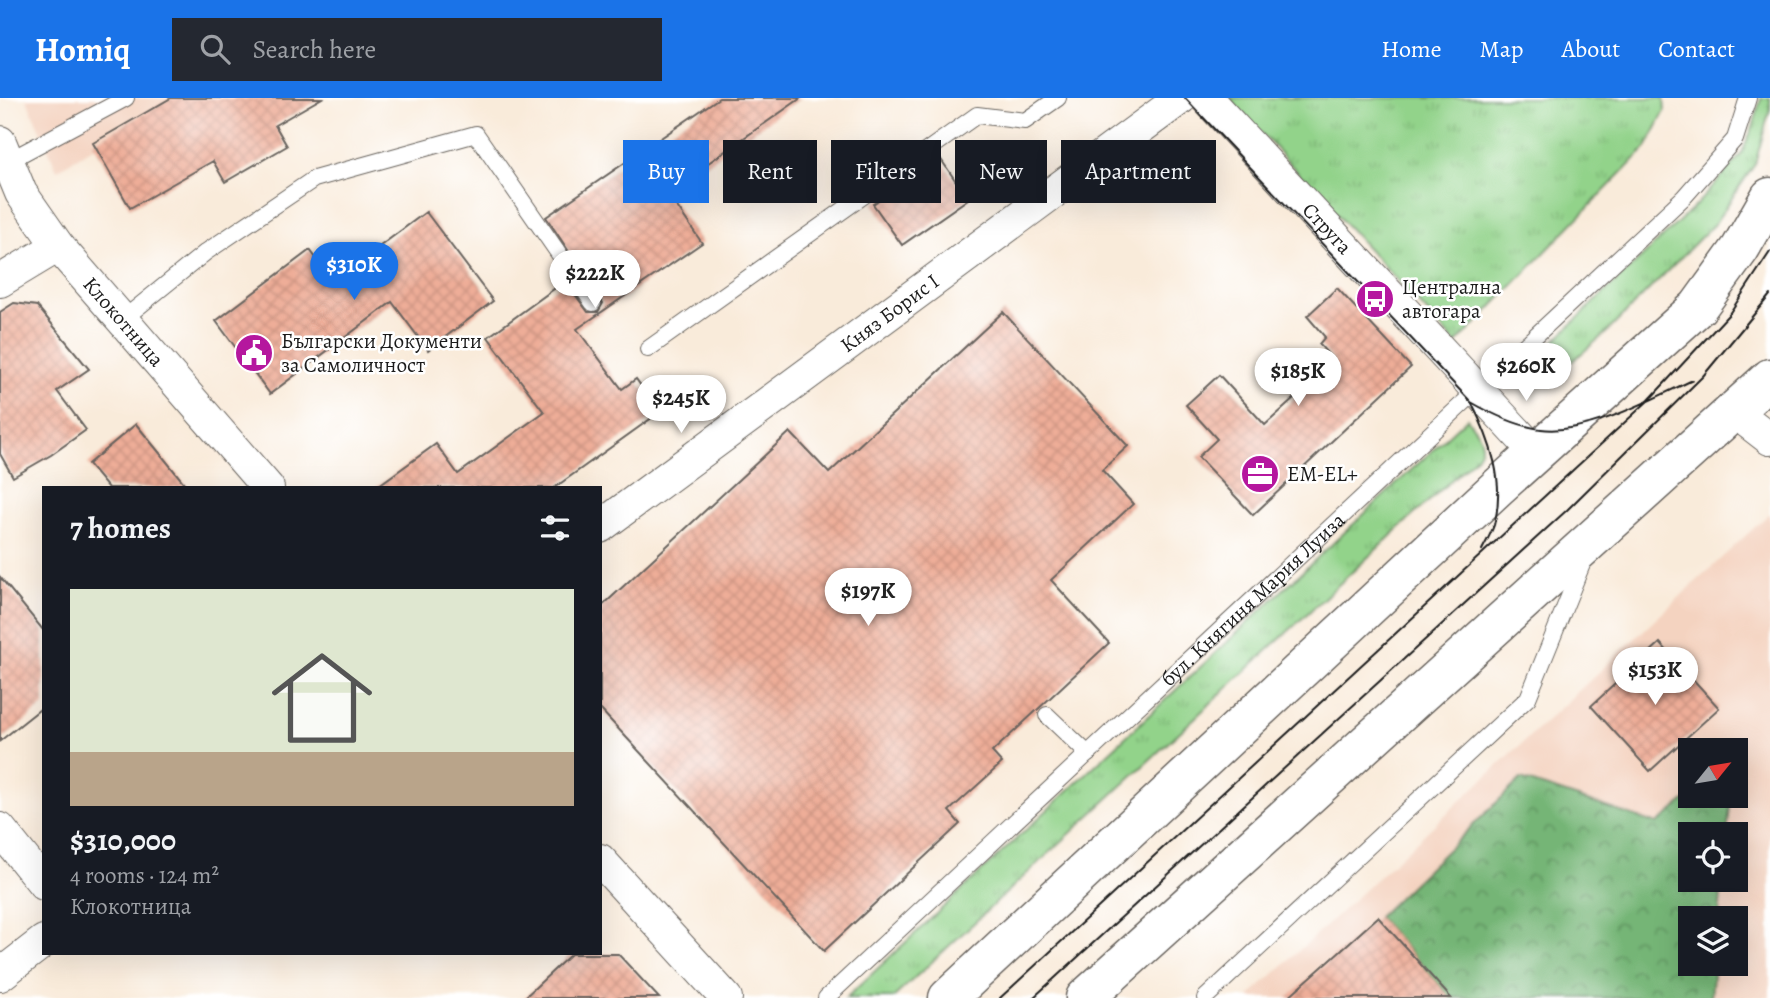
<!DOCTYPE html>
<meta charset="utf-8">
<style>
:root{--surface:#171b24;--page:#242831;--text:#f1f3f6;--muted:#9ea1a6;--accent:#1a73e8}
body{margin:0;font-family:Alegreya,serif;background:var(--page);color:var(--text);height:100vh;display:flex;flex-direction:column;font-size:26px;white-space:nowrap}
*{box-sizing:border-box;margin:0}
p{font-size:23px;color:var(--muted)}
.icon{flex:none;width:38px;height:38px;fill:none;stroke:currentColor;stroke-width:2;stroke-linecap:round;stroke-linejoin:round}
.map{position:relative;flex:1;overflow:hidden}
.details{position:absolute;left:42px;top:388px;width:560px;height:469px;display:flex;flex-direction:column;background:var(--surface);border-radius:0px;box-shadow:0 7px 28px #0002}
.details>*{flex:none}
.hud{position:absolute;left:623px;top:42px;width:665px;height:63px;display:flex;gap:14px}
.needle{width:46px;rotate:60deg}
.tools{position:absolute;left:1678px;top:640px;display:grid;gap:14px}
.tools a{display:grid;place-items:center;width:70px;height:70px;border-radius:0px;background:var(--surface);box-shadow:0 7px 28px #0002;font-size:35px}
.price{position:absolute;translate:-50% -60px;padding:0 16px;border-radius:24px;background:#fff;color:#222;font-size:23px;line-height:46px;filter:drop-shadow(0 2px 4px #0008)}
.price::after{content:'';position:absolute;left:50%;top:42px;width:21px;height:16px;margin-left:-10px;background:inherit;clip-path:polygon(0 0,100% 0,50% 100%)}
.price.on{background:var(--accent);color:#fff}
ul{padding:0;list-style:none}
li{display:grid;align-content:center;gap:14px;height:371px;padding:0 28px}
li span{display:grid;place-items:center;height:217px;border-radius:0px;color:#555}
li>.icon{margin-inline-start:auto}
span .icon{width:126px;height:126px;fill:#fffc;stroke-width:1}
li b{font-size:30px}
h2{display:flex;justify-content:space-between;align-items:center;height:84px;padding:0 28px;font-size:30px}
.pill{padding:0 24px;border-radius:0px;background:var(--surface);box-shadow:0 7px 28px #0002;font-size:24px;line-height:63px}
.pill.on{background:var(--accent);color:#fff}
header{display:flex;align-items:center;gap:42px;box-sizing:border-box;height:98px;padding:0 35px;background:var(--accent);color:#fff}
header strong{font-size:33px}
nav{display:flex;gap:38px;margin-inline-start:auto;font-size:24px}
.search{width:490px;height:63px;background:var(--page);display:flex;align-items:center;gap:18px;box-sizing:border-box;padding:0 24px;border-radius:0px;color:var(--muted);font-size:26px}
.map>svg:first-child{display:block}
.built{fill:#f4d3c0;fill-rule:evenodd}
.grass{fill:url(#grass-tufts);stroke:#577853;stroke-width:2}
.forest{fill:url(#forest-crowns);stroke:#486849;stroke-width:2}
.building{fill:url(#building-cross-hatch)}
.lines{fill:none;stroke-linecap:round;stroke-linejoin:round}
.service-casing{stroke:#69645e;stroke-width:18}
.minor-casing{stroke:#69645e;stroke-width:34}
.primary-casing{stroke:#69645e;stroke-width:41}
.service{stroke:#fff;stroke-width:16}
.minor{stroke:#fff;stroke-width:32}
.primary{stroke:#fff;stroke-width:38}
.tram{stroke:#1c1c1c;stroke-width:2}
.labels{text-anchor:middle;stroke-width:5;stroke-linejoin:round;paint-order:stroke}
.street-label{font-size:21px;fill:#1c1c1c;stroke:#fff}
.poi-label{font-size:21px;fill:#1c1c1c;stroke:#fff;text-anchor:start}
</style>
<header>
<strong>Homiq</strong>
<div class="search"><svg class="icon" aria-label="search" viewBox="0 0 24 24"><circle cx="10" cy="10" r="6"/><path d="M15 15l6 6"/></svg>Search here</div>
<nav><a>Home</a><a>Map</a><a>About</a><a>Contact</a></nav>
</header>
<div class="map">
<svg width="1770" height="900" viewBox="0 0 1770 900">
<defs>
<pattern id="grass-tufts" width="24" height="20" patternUnits="userSpaceOnUse" patternTransform="scale(1.75)"><rect width="24" height="20" fill="#92d38a"/><path d="M3 7l-1-3M5 7V3M7 7l1-3M15 17l-1-3M17 17v-4M19 17l1-3" fill="none" stroke="#7db576"/></pattern>
<pattern id="forest-crowns" width="20" height="18" patternUnits="userSpaceOnUse" patternTransform="scale(1.75)"><rect width="20" height="18" fill="#75b576"/><path d="M2 6a3 3 0 1 1 6 0M12 15a3 3 0 1 1 6 0" fill="none" stroke="#5f9260"/></pattern>
<pattern id="building-cross-hatch" width="8" height="8" patternUnits="userSpaceOnUse" patternTransform="scale(1.75)"><rect width="8" height="8" fill="#eead98"/><path d="M0 0l8 8M0 8l8-8" fill="none" stroke="#cc9482"/></pattern>
</defs>
<rect width="100%" height="100%" fill="#fff"/>
<filter id="ink" filterUnits="userSpaceOnUse"><feTurbulence type="fractalNoise" baseFrequency=".0143" numOctaves="2"/><feDisplacementMap in="SourceGraphic" scale="14" xChannelSelector="R" yChannelSelector="G"/><feConvolveMatrix kernelMatrix="1 2 1 2 8 2 1 2 1" color-interpolation-filters="sRGB"/></filter>
<filter id="wash" filterUnits="userSpaceOnUse"><feTurbulence type="fractalNoise" baseFrequency=".00686" numOctaves="4" result="noise"/><feDisplacementMap in="SourceGraphic" scale="28" xChannelSelector="R" yChannelSelector="G"/><feGaussianBlur stdDeviation="1.57" result="paint"/><feColorMatrix in="noise" values="0 0 0 0 0 0 0 0 0 0 0 0 0 0 0 0 0 1.4 0 .05"/><feComposite in="paint" operator="in"/></filter>
<g filter="url(#wash)">
<rect width="100%" height="100%" fill="#f9ebda"/>
<path class="built" d="M26,0h146l-115,72z
M1770,415v485h-522zM1690,653h46v45h-46zM1690,737h46v45h-46zM1690,821h46v45h-46z"/>
<path class="grass" d="M1229,0h435l1,13 -19,37 -190,196z
M1761,0h9v11l-15,55 -40,59 -108,109 -38,32 -26,4 -15,-2 169,-162 44,-49 12,-28z
M1467,320c10,15 22,22 8,40l-582,540h-47z"/>
<path class="forest" d="M1521,681l136,45 34,-28h40l-4,39h-37v45h32l-3,39h-29v45h24l-3,34h-260l-73,-81z"/>
<g id="blocks">
<path class="building" d="M171,0h151l-47,27 12,21 -62,36 -12,-21 -83,47 -37,-65z
M719,0h82l-134,94 35,51 -125,86 45,60 14,-10 24,33 -106,76h-179l61,-44 22,30 86,-62 -56,-75 77,-56 23,31h10l5,-9 -57,-86z
M940,60l28,41 -66,46 -29,-41z
M426,114l67,89 -65,49 -36,-48 -122,92 -54,-73 94,-71 23,31z
M1337,190l74,79 -158,148 -55,-58 19,-18 -31,-34 33,-30 46,50 70,-63 -16,-18 6,-7 -18,-21z
M14,205l23,3 52,63 -32,22 29,39 -35,25 -38,22 -13,-23v-142z
M1003,214l125,134 -26,24 31,34 -82,76 58,63 -117,109 10,11 -53,48 11,13 -136,127 -224,-242v-101l190,-176 39,41z
M136,326l31,38 21,26h-80l-20,-24z
M0,479l44,54v75l-44,35z
M1660,545l59,65 -69,63 -59,-65z
M1378,819l73,81h-164l35,-31z
M571,856h47l41,44h-135z"/>
</g>
</g>
<g filter="url(#ink)">
<use href="#blocks" fill-opacity="0" stroke="#69645e" stroke-width="2"/>
<g class="lines">
<defs>
<g id="service">
<path d="M8,63l118,-63"/>
<path d="M122,222l84,-68 108,-73 162,-45 117,169"/>
<path d="M648,251l329,-234 48,6 33,-23"/>
<path d="M1047,617l41,39"/>
<path id="s1" d="M826,900l858,-801 51,-58 13,-41"/>
<path d="M1205,900l323,-300 55,-136"/>
</g>
<g id="minor">
<path id="s2" d="M1206,0l330,355"/>
<path id="s3" d="M0,44l21,51 37,53 210,242"/>
<path d="M0,183l58,-35"/>
<path d="M1735,314l35,27"/>
<path id="s4" d="M600,429l581,-429"/>
<path d="M0,731l44,55"/>
<path d="M600,762l126,138"/>
<path d="M0,877l44,-34"/>
</g>
<path id="primary" d="M948,900l550,-511 200,-180 42,-58 30,-52
M1085,900l685,-620"/>
</defs>
<use href="#service" class="service-casing"/>
<use href="#minor" class="minor-casing"/>
<use href="#primary" class="primary-casing"/>
<use href="#service" class="service"/>
<use href="#minor" class="minor"/>
<use href="#primary" class="primary"/>
<path class="tram" d="M1185,0l286,304c19,37 35,80 23,123 -3,9 -8,17 -12,25
M1471,304c21,12 45,24 70,27 47,6 110,-30 152,-49
M1000,900l649,-598 80,-86 41,-62
M1033,900l534,-488 136,-134 67,-81"/>
</g>
</g>
<defs>
<symbol id="bus-disc" viewBox="-11 -11 22 22"><circle r="9.5" fill="#b5179e" stroke="#fff"/><path d="M-5-6H5V4H4V6H2V4H-2V6H-4V4H-5ZM-3.5-4V0h7V-4ZM-3.5 1.2v1.5H-2V1.2ZM2 1.2v1.5H3.5V1.2Z" fill="#fff"/></symbol>
<symbol id="civic-disc" viewBox="-11 -11 22 22"><circle r="9.5" fill="#b5179e" stroke="#fff"/><path d="M-.6-6.5H3V-4.5H.6V-3L4-1V1h2V6H-6V1h2V-1L-.6-3ZM-1.2 2.5V6h2.4V2.5Z" fill="#fff"/></symbol>
<symbol id="office-disc" viewBox="-11 -11 22 22"><circle r="9.5" fill="#b5179e" stroke="#fff"/><path d="M-6-3h4V-5.5h4V-3h4V5H-6ZM-1-4.5V-3h2v-1.5ZM-6 0V1H6V0Z" fill="#fff"/></symbol>
</defs>
<g fill-rule="evenodd">
<use href="#bus-disc" x="1353" y="179" width="44" height="44"/>
<use href="#civic-disc" x="232" y="233" width="44" height="44"/>
<use href="#office-disc" x="1238" y="354" width="44" height="44"/>
</g>
<g class="labels">
<g class="street-label">
<text dy="7" stroke="none"><textPath href="#s2" startOffset="178">Струга</textPath></text>
<text dy="7" stroke="none"><textPath href="#s4" startOffset="360">Княз Борис I</textPath></text>
<text dy="7" stroke="none"><textPath href="#s3" startOffset="220">Клокотница</textPath></text>
<text dy="7" stroke="none"><textPath href="#s1" startOffset="584">бул. Княгиня Мария Луиза</textPath></text>
</g>
<g class="poi-label">
<text x="1402" y="196">Централна<tspan x="1402" dy="24">автогара</tspan></text>
<text x="281" y="250">Български Документи<tspan x="281" dy="24">за Самоличност</tspan></text>
<text x="1287" y="383">EM-EL+</text>
</g>
</g>
</svg>
<div class="tools">
<a><svg class="needle" viewBox="-14 -14 28 28"><path d="M0-13l5 13h-10z" fill="#e53935"/><path d="M0 13l5-13h-10z" fill="#9ea1a6"/></svg></a>
<a><svg class="icon" aria-label="locate" viewBox="0 0 24 24"><circle cx="12" cy="12" r="6"/><path d="M12 2v4M12 18v4M2 12h4M18 12h4"/></svg></a>
<a><svg class="icon" aria-label="layers" viewBox="0 0 24 24"><path d="M12 4l9 5-9 5-9-5zM3 14l9 5 9-5"/></svg></a>
</div>
<b class="price on" style="left:354px;top:204px">$310K</b>
<b class="price" style="left:595px;top:212px">$222K</b>
<b class="price" style="left:1526px;top:305px">$260K</b>
<b class="price" style="left:1298px;top:310px">$185K</b>
<b class="price" style="left:681px;top:337px">$245K</b>
<b class="price" style="left:868px;top:530px">$197K</b>
<b class="price" style="left:1655px;top:609px">$153K</b>
<div class="hud">
<a class="pill on">Buy</a>
<a class="pill">Rent</a>
<a class="pill">Filters</a>
<a class="pill">New</a>
<a class="pill">Apartment</a>
</div>
<section class="details">
<h2>7 homes<svg class="icon" aria-label="filters" viewBox="0 0 24 24"><path d="M4 7h16M4 17h16"/><circle cx="9" cy="7" r="2"/><circle cx="15" cy="17" r="2"/></svg></h2>
<ul>
<li><span style="background:linear-gradient(#dfe7d0 75%,#b9a48a 0)"><svg class="icon" aria-label="home" viewBox="0 0 24 24"><path d="M3 11l9-7 9 7M6 9v11h12V9"/></svg></span><div><b>$310,000</b><p>4 rooms · 124 m²</p><p>Клокотница</p></div></li>
</ul>
</section>
</div>
